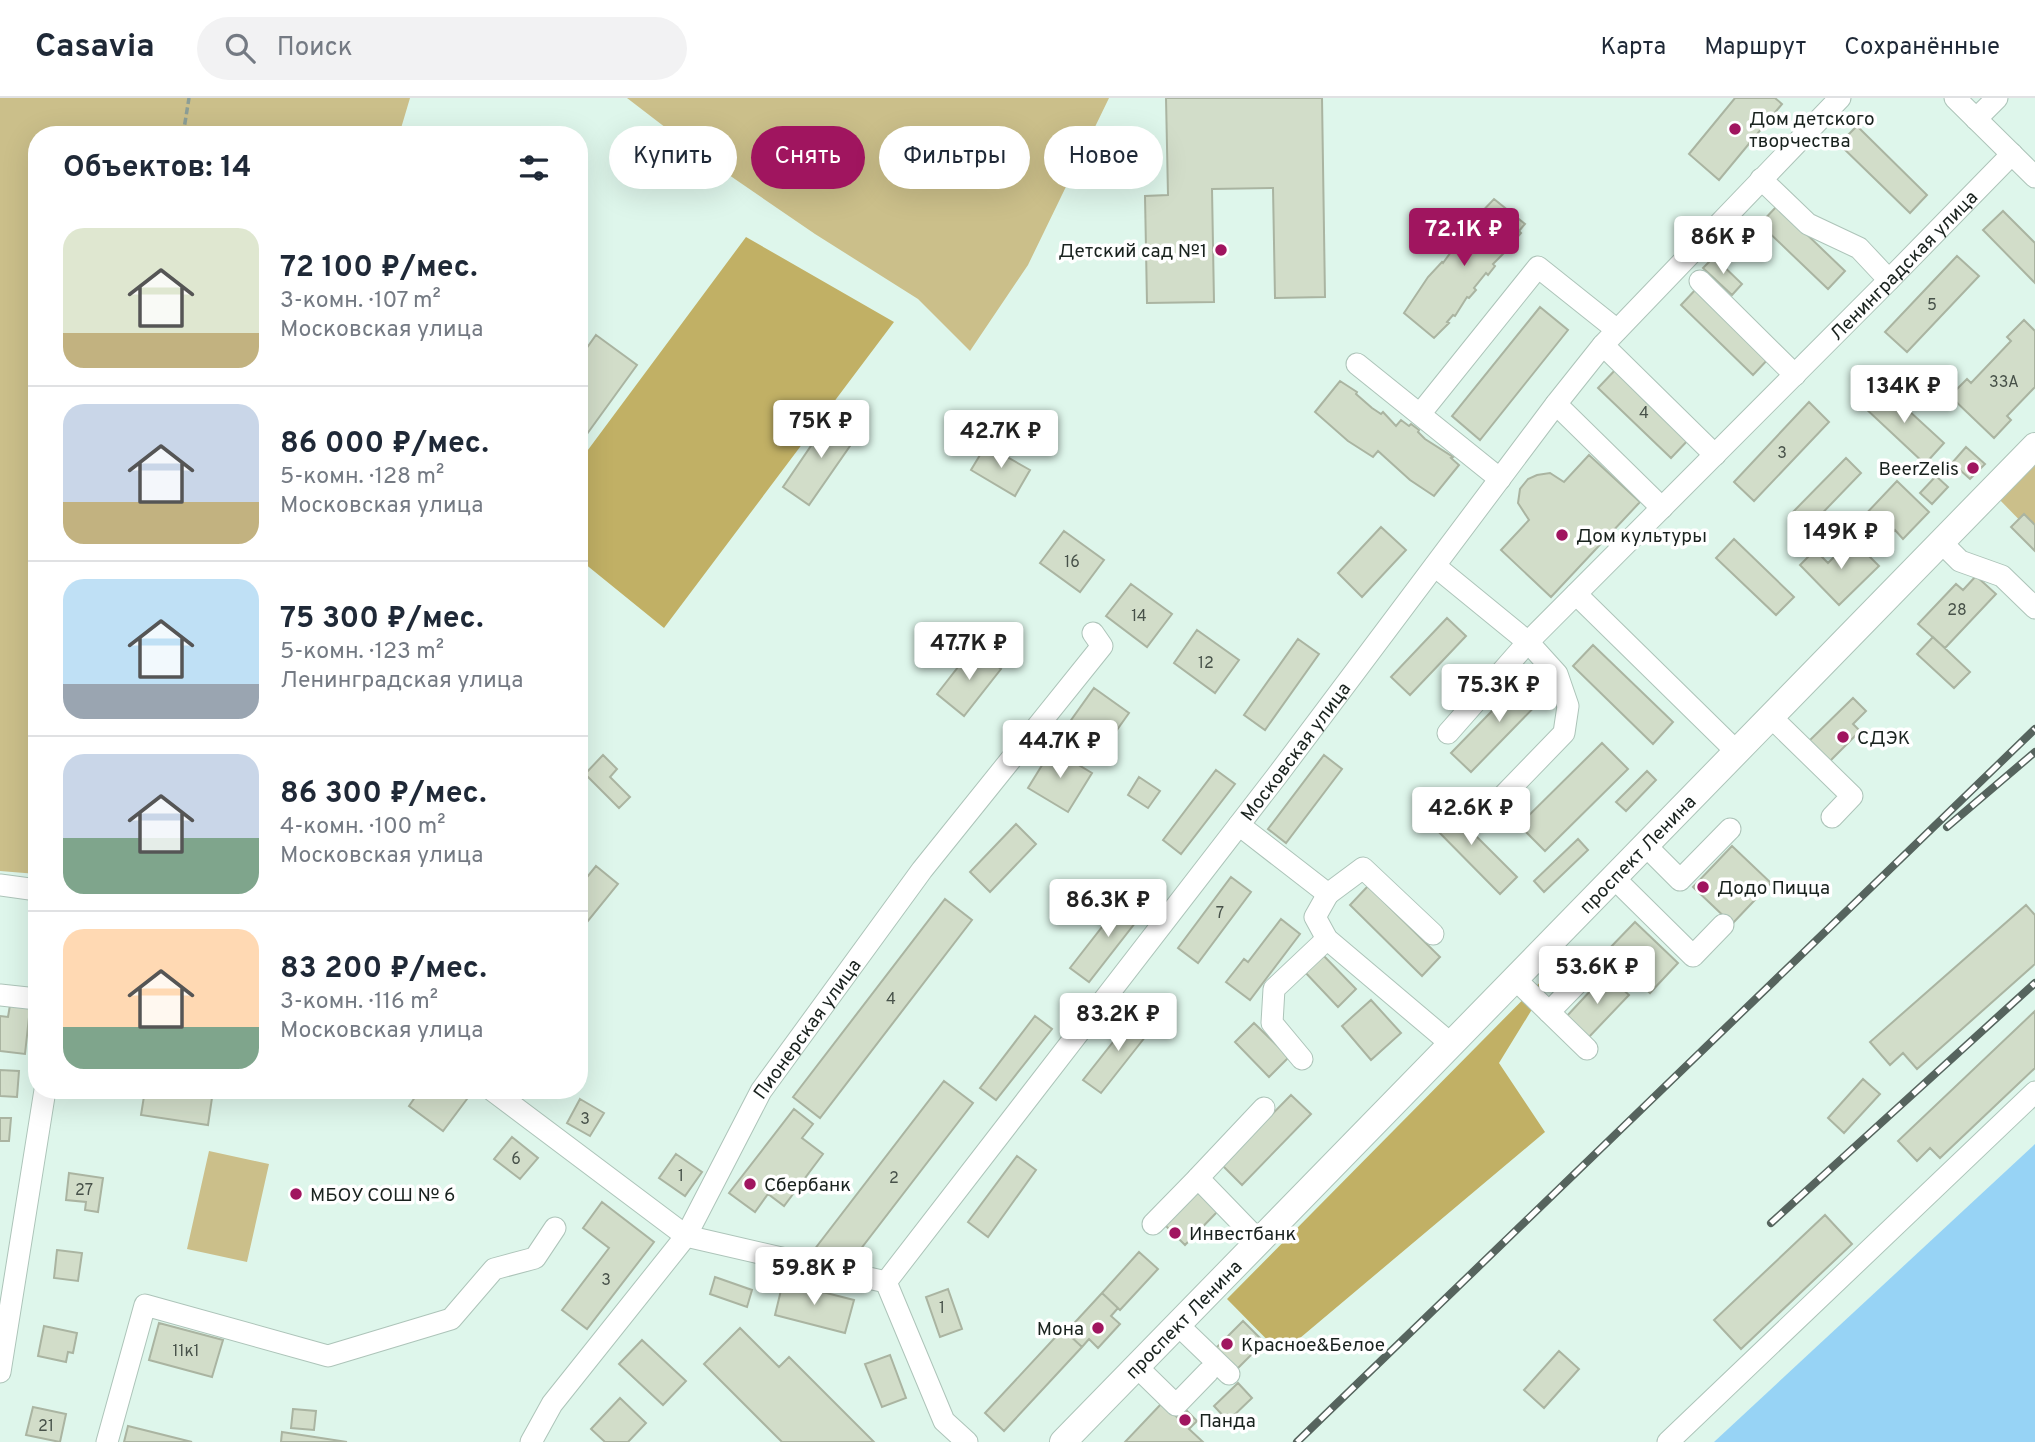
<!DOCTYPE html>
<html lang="ru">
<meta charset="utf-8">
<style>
:root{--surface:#fff;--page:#f2f2f3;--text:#1f2937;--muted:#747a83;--line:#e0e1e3;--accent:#a0155f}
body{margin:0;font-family:Overpass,sans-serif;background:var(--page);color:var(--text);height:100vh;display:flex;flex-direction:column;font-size:26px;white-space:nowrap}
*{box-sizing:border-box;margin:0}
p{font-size:23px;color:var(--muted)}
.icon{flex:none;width:38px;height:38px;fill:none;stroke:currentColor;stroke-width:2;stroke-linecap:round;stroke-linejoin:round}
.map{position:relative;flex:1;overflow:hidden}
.panel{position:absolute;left:28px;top:28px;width:560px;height:973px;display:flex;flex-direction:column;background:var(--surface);border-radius:28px;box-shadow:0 7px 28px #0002}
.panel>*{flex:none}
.guide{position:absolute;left:609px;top:28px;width:665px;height:63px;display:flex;gap:14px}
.price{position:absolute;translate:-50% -60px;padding:0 16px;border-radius:7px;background:#fff;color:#222;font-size:23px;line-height:46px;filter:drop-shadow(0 2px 4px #0008)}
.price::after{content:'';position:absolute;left:50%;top:42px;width:21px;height:16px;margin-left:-10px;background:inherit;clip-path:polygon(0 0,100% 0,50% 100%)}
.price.on{background:var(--accent);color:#fff}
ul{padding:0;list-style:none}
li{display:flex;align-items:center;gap:21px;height:175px;padding:0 35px}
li+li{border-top:2px solid var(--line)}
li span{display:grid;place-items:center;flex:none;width:196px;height:140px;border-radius:21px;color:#555}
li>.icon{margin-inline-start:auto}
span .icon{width:84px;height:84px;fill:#fffc;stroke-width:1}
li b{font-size:30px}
h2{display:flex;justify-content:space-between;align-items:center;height:84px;padding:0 35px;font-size:30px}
.tag{padding:0 24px;border-radius:32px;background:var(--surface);box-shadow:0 7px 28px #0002;font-size:24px;line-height:63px}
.tag.on{background:var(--accent);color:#fff}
header{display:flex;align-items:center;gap:42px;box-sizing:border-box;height:98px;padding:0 35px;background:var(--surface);border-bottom:2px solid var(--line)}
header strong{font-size:33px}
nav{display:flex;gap:38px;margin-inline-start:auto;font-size:24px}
.search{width:490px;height:63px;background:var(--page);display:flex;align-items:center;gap:18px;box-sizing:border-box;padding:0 24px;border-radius:38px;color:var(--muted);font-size:26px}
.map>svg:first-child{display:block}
.green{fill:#cbbf8a}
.forest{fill:#c1b065}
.water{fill:#97d3f5}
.building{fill:#d2ddc9;stroke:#aab4a1;stroke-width:2}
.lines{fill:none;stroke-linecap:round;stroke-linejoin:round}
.minor-casing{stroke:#adc4b9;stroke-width:23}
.major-casing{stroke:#adc4b9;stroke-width:28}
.path{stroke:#8c9e96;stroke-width:3.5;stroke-dasharray:7 3.5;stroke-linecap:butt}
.minor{stroke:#fff;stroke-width:21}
.major{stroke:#fff;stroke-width:26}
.rail-casing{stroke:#56645e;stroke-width:8}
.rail{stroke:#fff;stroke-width:5;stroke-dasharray:16;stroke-linecap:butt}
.poi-dot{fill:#a0155f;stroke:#fff;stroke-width:2.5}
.labels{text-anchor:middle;stroke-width:7;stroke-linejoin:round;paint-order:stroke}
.number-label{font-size:16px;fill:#475149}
.poi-label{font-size:19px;fill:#19221e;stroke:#fff;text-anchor:start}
.street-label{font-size:19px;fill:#19221e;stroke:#fff}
</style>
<header>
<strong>Casavia</strong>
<div class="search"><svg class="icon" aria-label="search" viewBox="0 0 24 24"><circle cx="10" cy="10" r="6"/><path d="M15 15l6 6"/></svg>Поиск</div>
<nav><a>Карта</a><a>Маршрут</a><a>Сохранённые</a></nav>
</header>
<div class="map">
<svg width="2035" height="1344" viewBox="0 0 2035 1344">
<rect width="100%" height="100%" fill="#def6eb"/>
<path class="green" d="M0,0h410l-11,37h-362v739l-37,-3z
M627,0h482l-81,167 -58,86 -52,-52 -103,-65 -102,-70z
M2035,361v77l-38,-39z
M209,1053l60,13 -22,98 -60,-13z"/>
<path class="forest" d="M746,139l148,85 -230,306 -85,-69v-97z
M1563,861l-64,104 46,69 -264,222 -54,-55z"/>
<path class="water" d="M2035,1046v298h-321z"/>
<path class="building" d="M1166,0h156l3,199 -50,1 -2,-110 -61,1 2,113 -67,1 -2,-107 23,-1z
M1735,0h40l7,6 -63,76 -30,-26z
M1857,28l70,69 -17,18 -71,-69z
M1494,101l31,25 -6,7 2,2 -7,8 -2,-1 -5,6 2,2 -16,16 2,2 -7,9 -2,-2 -12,15 2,2 -7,8 -2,-1 -12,19 -2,-1 -6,7 2,1 -15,15 -30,-25 24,-36 14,-15 1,1 31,-43z
M1777,108l68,65 -17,18 -68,-65z
M2003,113l32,32v40l-52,-53z
M1957,158l22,20 -72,76 -22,-20z
M1714,159l28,27 -10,11 -29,-27z
M1698,189l73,69 -18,19 -72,-70z
M1540,209l28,23 -88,110 -28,-24z
M2024,222l11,11v56l-28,29 4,4 -17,18 -44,-42 17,-17 4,4 40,-42 -4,-4z
M596,237l41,30 -58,80v-86z
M1618,269l73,70 -20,21 -73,-70z
M1340,283l17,11 -1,2 16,14 9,6 2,-2 13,14 5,-6 8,6 2,-2 8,6 -1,2 7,7 28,18 -2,1 8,7 -25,31 -24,-16 -32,-29 -5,6 -25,-16 -33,-29z
M1883,289l61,56 -19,21 -61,-57z
M1809,304l20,20 -75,79 -20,-19z
M832,317l27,18 -50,72 -26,-18z
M986,347l44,25 -15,26 -44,-26z
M1966,349l19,17 -15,15 -18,-16z
M1589,357l51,47 -89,95 -50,-47 28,-30 -11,-17 2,-14 8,-10 9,-4 13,-2 14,9z
M1846,360l15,15 -54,56 -16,-15z
M1936,378l12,11 -16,17 -12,-11z
M1897,383l32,31 -26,27 -8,-9 -9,9 -23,-22z
M2024,416l11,11v26l-24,-24z
M1381,429l25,23 -44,47 -24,-24z
M1064,433l40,29 -24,32 -40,-29z
M1734,441l60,58 -18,18 -60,-57z
M1852,441l27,27 -40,39 -39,-40 15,-15 13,13z
M1976,478l20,18 -51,54 -27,-24 38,-40 7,6z
M1131,486l41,30 -25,33 -41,-31z
M1447,520l19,18 -56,59 -19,-18z
M1197,532l42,30 -24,33 -41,-30z
M1933,539l37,35 -16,16 -37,-34z
M1298,541l21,15 -54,76 -21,-15z
M1593,547l80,77 -20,22 -80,-78z
M973,550l28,21 -37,47 -27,-22z
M1527,577l20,19 -76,78 -20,-19z
M1094,590l35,25 -30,42 -35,-25z
M1853,600l13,13 -13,13 7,7 -31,31 -20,-21z
M1602,645l26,26 -83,82 -26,-26z
M1052,651l40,24 -24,39 -40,-24z
M603,657l14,14 -7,8 20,20 -11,11 -34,-34z
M1324,657l18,14 -56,74 -18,-14z
M1216,672l19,14 -54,70 -18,-14z
M1647,673l9,9 -30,31 -10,-9z
M1139,679l21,14 -12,17 -20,-13z
M1441,703l76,76 -17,17 -76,-77z
M1016,726l20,20 -46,48 -20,-20z
M1578,741l10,11 -44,42 -10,-11z
M1732,748l39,37 -39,41 -39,-37z
M596,768l22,18 -39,48v-45z
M1231,779l20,15 -53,71 -20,-15z
M1368,788l72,71 -18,19 -72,-71z
M1127,797l19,14 -57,73 -19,-14z
M945,801l27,21 -152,198 -27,-21z
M2026,807l9,10v49l-118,105 -14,-16 -13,12 -20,-23z
M1281,821l19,15 -50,66 -24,-18 18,-23 4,3z
M1635,824l43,41 -28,30 -44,-41z
M1321,855l35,36 -18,18 -35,-37z
M1606,876l23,21 -41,43 -22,-21z
M1371,902l30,33 -30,27 -29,-34z
M10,907l20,3 -5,46 -25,-3v-35l8,1z
M2035,913v57l-95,90 -10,-10 -13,13 -19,-20z
M1136,915l17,14 -52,66 -18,-13z
M1035,918l17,13 -56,71 -16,-12z
M1254,925l35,34 -20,20 -34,-35z
M0,972l19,1 -2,26 -17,-1z
M1863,981l17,15 -36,39 -16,-15z
M944,983l29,22 -130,169 -29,-22z
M145,992l68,1 -5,34 -67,-10z
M420,992h44l6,5 -27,36 -34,-25z
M1291,997l20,19 -69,71 -20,-20z
M580,1001l24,14 -14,23 -23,-13z
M794,1011l19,15 -11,14 21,16 -39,52 -16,-12 -13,18 -26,-19z
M0,1020h11l-2,23h-9z
M512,1039l26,21 -18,21 -26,-20z
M676,1056l26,18 -17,24 -26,-18z
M1017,1058l19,14 -48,67 -20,-15z
M69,1075l34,5 -5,34 -13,-2 1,-8 -20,-2z
M1197,1094l21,19 -33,34 -20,-20z
M602,1104l52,40 -67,87 -25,-19 47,-62 -26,-20z
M1825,1117l27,29 -111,105 -27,-29z
M57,1152l25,3 -4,28 -24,-3z
M1139,1154l19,17 -38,41 -18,-17z
M715,1179l37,13 -5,17 -37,-13z
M783,1184l71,18 -9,33 -70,-18z
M948,1191l14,40 -22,8 -14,-40z
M1102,1195l16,15 -7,8 9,8 -22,24 -9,-9 -7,8 -16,-15z
M1243,1223l21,21 -28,28 -21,-21z
M159,1225l64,17 -11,37 -63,-17z
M44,1228l33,7 -4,20 -5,-1 -2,10 -28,-6z
M740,1230l39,39 10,-10 85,85h-92l-78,-78z
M1063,1231l19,18 -78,84 -19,-18z
M642,1242l44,41 -23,24 -44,-41z
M1559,1253l20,18 -35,39 -20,-18z
M890,1257l16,43 -24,9 -17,-43z
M1238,1285l14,15 -24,23 -14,-15z
M620,1300l26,25 -18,19h-23l-14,-13z
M1162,1305l15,14 8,-8 12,12 -8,8 14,13h-78z
M33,1309l33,7 -6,28 -34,-7z
M293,1311l23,2 -2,19 -23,-2z
M128,1328l64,16h-68z
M282,1334l65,10h-66z"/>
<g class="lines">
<defs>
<g id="minor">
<path d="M1955,0l80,79"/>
<path d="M1976,21l21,-21"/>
<path d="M1761,81l47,45 51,24 30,32"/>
<path d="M1700,183l95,94"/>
<path d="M1603,247l112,110"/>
<path d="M1357,266l143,115"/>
<path d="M1556,306l106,104"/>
<path d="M1420,316l118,-147 79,63"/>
<path d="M1942,445l18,18 42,15 33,32"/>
<path d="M1435,468l93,76 29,32 11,32 -4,27 -60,62"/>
<path d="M1576,496l161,158"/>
<path d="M1771,619l81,79 -20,21"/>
<path id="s1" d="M1448,635l80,-91 361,-362 123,-126"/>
<path d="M1239,727l89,69 35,-26 70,66"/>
<path d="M1645,747l35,35 50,-51"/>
<path d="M1613,779l80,79 30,-31"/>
<path d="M0,787l37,5"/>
<path d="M1328,796l-13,23 12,22 123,104"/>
<path d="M1514,880l73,71"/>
<path d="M0,897l37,4"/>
<path d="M1549,914l50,-51"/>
<path d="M1302,961l-30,-36 2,-34 53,-50"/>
<path d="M492,992l194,146 200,46"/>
<path d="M1153,1126l45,-46"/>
<path d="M1258,1142l-60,-62 66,-70"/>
<path d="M1177,1226l52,50"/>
<path d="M1136,1268l40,39 32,-33"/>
<path d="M0,1274l45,-282"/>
<path d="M107,1344l38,-137 183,51 123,-37 43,-50 41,-11 20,-30"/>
<path id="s2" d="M531,1344l21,-38 134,-168 75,-145 161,-221 180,-224 -9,-13"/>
<path id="s3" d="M967,1344l-23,-21 -58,-139 390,-505 280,-373 47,-59 237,-247"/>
<path d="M1668,1344l367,-350"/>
</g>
<g id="major">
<path id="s4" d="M1063,1344l972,-996"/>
</g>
</defs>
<use href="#minor" class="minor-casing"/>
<use href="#major" class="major-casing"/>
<path class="path" d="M183,37l6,-37"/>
<use href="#minor" class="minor"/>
<use href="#major" class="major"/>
<defs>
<path id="rail" d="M1947,729l88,-75
M1771,1125l264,-240
M1297,1344l738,-713"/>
</defs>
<use href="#rail" class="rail-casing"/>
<use href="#rail" class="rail"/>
</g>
<g class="poi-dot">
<circle cx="1735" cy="31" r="7"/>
<circle cx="1221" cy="152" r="7"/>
<circle cx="1973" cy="370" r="7"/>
<circle cx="1562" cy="437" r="7"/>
<circle cx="1843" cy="639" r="7"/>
<circle cx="1703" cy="789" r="7"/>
<circle cx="750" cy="1086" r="7"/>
<circle cx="296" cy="1096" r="7"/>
<circle cx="1175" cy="1135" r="7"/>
<circle cx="1098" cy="1230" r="7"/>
<circle cx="1227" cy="1246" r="7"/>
<circle cx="1185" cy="1322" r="7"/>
</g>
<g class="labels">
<g class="number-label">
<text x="1932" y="212">5</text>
<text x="2004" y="289">33А</text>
<text x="1644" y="320">4</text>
<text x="1782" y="360">3</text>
<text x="1072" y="469">16</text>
<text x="1957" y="517">28</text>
<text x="1139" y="523">14</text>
<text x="1206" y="570">12</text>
<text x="1220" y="820">7</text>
<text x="891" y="906">4</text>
<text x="585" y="1026">3</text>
<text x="516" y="1066">6</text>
<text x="681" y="1083">1</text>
<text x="894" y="1085">2</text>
<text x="84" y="1097">27</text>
<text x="606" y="1187">3</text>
<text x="942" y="1215">1</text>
<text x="186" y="1258">11к1</text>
<text x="46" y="1333">21</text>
</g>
<g class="poi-label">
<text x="1749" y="27">Дом детского<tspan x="1749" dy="22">творчества</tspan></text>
<text x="1207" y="159" text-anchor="end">Детский сад №1</text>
<text x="1959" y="377" text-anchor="end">BeerZelis</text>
<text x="1576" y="444">Дом культуры</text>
<text x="1857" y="646">СДЭК</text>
<text x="1717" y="796">Додо Пицца</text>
<text x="764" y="1093">Сбербанк</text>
<text x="310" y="1103">МБОУ СОШ № 6</text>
<text x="1189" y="1142">Инвестбанк</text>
<text x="1084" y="1237" text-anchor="end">Мона</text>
<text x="1241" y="1253">Красное&amp;Белое</text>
<text x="1199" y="1329">Панда</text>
</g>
<g class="street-label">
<text dy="7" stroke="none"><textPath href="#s1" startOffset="653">Ленинградская улица</textPath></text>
<text dy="7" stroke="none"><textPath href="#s3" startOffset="852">Московская улица</textPath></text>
<text dy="7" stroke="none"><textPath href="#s4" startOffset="822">проспект Ленина</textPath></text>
<text dy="7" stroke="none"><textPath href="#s2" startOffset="499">Пионерская улица</textPath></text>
<text dy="7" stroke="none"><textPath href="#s4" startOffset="172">проспект Ленина</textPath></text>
</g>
</g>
</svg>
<b class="price on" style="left:1464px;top:170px">72.1K ₽</b>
<b class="price" style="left:1723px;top:178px">86K ₽</b>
<b class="price" style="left:1904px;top:327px">134K ₽</b>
<b class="price" style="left:821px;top:362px">75K ₽</b>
<b class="price" style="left:1001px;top:372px">42.7K ₽</b>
<b class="price" style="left:1841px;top:473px">149K ₽</b>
<b class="price" style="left:969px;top:584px">47.7K ₽</b>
<b class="price" style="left:1499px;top:626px">75.3K ₽</b>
<b class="price" style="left:1060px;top:682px">44.7K ₽</b>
<b class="price" style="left:1471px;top:749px">42.6K ₽</b>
<b class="price" style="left:1108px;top:841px">86.3K ₽</b>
<b class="price" style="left:1597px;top:908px">53.6K ₽</b>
<b class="price" style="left:1118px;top:955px">83.2K ₽</b>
<b class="price" style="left:814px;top:1209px">59.8K ₽</b>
<div class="guide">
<a class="tag">Купить</a>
<a class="tag on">Снять</a>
<a class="tag">Фильтры</a>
<a class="tag">Новое</a>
</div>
<section class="panel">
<h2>Объектов: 14<svg class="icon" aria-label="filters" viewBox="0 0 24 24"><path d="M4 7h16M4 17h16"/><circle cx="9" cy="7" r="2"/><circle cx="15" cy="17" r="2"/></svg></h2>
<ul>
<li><span style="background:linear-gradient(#dfe7d0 75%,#c2b280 0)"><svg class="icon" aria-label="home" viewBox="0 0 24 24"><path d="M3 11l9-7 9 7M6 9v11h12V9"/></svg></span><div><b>72 100 ₽/мес.</b><p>3-комн. · 107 m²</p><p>Московская улица</p></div></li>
<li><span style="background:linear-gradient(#c9d6e8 70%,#c2b280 0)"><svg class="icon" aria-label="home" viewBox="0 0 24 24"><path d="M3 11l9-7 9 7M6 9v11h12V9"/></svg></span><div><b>86 000 ₽/мес.</b><p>5-комн. · 128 m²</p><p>Московская улица</p></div></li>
<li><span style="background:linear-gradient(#bfe0f5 75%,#9aa5b1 0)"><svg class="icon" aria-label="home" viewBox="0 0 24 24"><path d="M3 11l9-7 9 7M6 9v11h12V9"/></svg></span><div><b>75 300 ₽/мес.</b><p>5-комн. · 123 m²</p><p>Ленинградская улица</p></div></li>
<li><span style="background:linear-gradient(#c9d6e8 60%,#7fa58c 0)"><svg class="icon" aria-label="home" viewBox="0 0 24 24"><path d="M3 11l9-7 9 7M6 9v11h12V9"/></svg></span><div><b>86 300 ₽/мес.</b><p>4-комн. · 100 m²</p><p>Московская улица</p></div></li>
<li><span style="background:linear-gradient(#ffd9b3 70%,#7fa58c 0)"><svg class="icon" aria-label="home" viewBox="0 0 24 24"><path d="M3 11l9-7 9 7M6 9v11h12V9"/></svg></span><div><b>83 200 ₽/мес.</b><p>3-комн. · 116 m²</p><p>Московская улица</p></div></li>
</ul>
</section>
</div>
